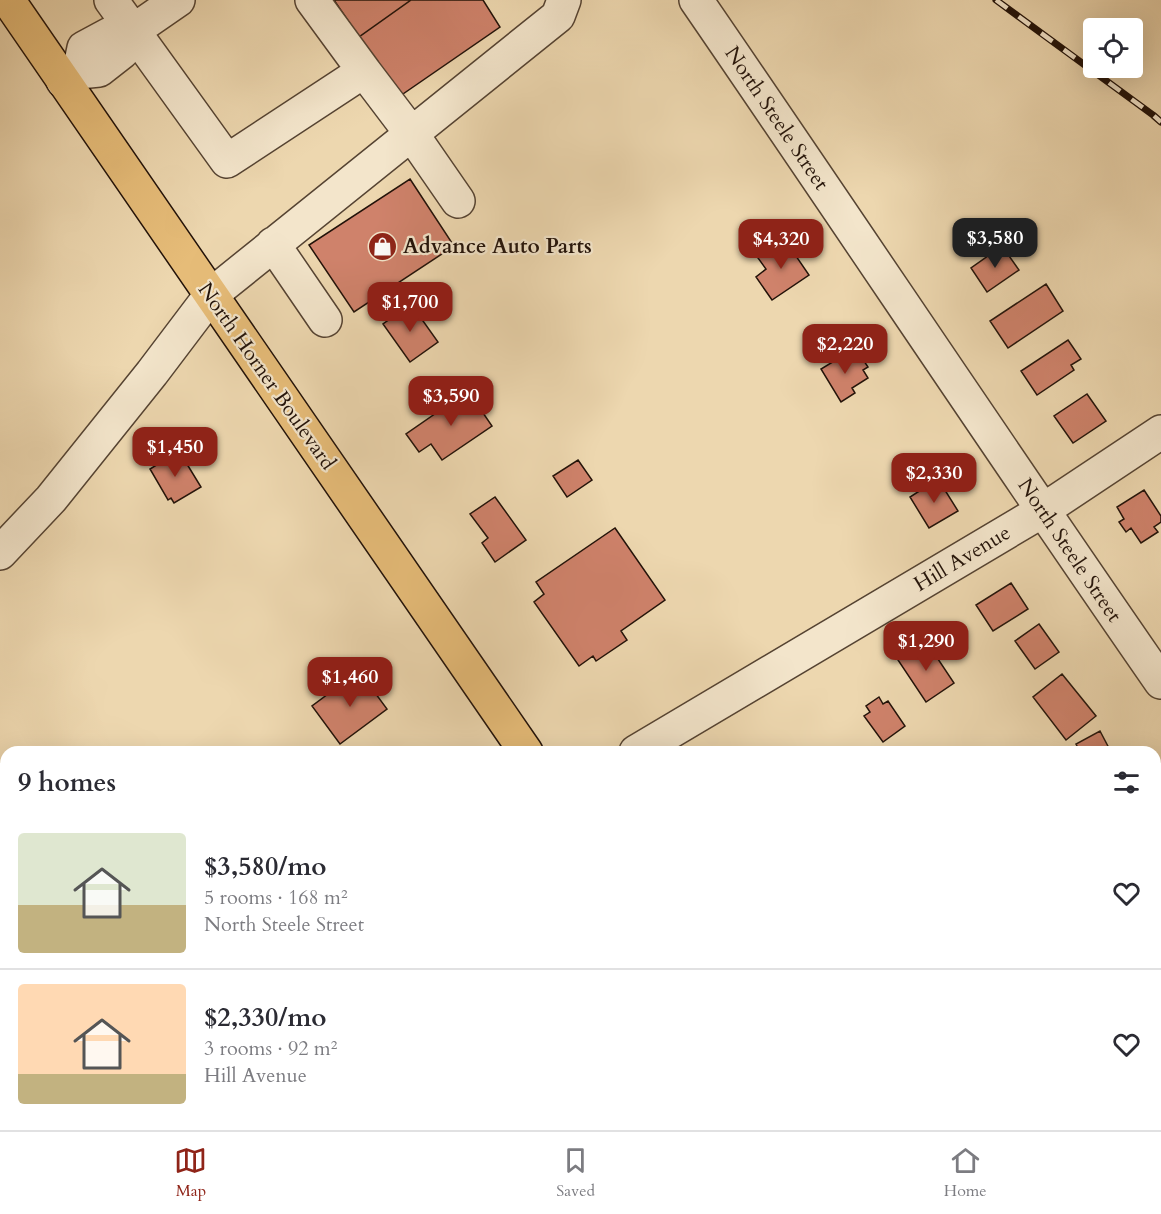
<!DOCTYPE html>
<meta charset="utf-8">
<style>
:root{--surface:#fff;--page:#f7f7f7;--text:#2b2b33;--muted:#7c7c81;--line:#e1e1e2;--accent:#8f2418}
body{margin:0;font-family:Cardo,serif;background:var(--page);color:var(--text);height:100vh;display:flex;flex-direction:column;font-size:22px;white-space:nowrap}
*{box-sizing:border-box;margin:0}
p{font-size:20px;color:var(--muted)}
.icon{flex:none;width:33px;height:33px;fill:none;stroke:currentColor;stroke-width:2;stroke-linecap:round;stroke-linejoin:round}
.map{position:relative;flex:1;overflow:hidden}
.sheet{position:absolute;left:0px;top:746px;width:1161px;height:386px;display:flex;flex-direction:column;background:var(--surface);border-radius:18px 18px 0 0;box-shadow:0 6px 24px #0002}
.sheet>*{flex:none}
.tools{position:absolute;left:1083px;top:18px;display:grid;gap:12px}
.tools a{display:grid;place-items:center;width:60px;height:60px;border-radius:6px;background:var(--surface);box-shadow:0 6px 24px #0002;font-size:30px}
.price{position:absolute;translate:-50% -51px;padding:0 14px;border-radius:12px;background:var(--accent);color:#fff;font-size:20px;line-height:39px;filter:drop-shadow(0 2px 3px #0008)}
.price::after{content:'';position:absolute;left:50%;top:36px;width:18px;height:14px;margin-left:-9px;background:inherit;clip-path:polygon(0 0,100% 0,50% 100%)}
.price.selected{background:#222;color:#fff}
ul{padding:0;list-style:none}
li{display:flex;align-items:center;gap:18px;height:150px;padding:0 18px}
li+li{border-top:2px solid var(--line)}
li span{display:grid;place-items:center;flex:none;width:168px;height:120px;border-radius:6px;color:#555}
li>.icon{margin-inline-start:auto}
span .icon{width:72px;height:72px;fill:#fffc;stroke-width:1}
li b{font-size:26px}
h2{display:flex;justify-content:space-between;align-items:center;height:72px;padding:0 18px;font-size:26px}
.menu{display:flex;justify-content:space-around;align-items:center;height:84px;border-top:2px solid var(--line);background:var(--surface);font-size:16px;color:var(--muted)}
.menu a{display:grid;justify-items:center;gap:3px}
.menu .selected{color:var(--accent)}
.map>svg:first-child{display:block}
.building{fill:#cf826b;stroke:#221209;stroke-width:1.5}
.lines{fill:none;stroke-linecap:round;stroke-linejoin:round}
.minor-casing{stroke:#554332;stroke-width:36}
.major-casing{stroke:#221209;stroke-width:36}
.minor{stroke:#f3e5cb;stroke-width:33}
.major{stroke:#e6bc78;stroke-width:33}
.rail-casing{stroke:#221209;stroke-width:7}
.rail{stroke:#f3e5cb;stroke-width:4.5;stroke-dasharray:14;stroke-linecap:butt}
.labels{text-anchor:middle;stroke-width:4.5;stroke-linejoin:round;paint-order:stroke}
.street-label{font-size:21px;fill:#221209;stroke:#f3e5cb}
.poi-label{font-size:21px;font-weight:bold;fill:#221209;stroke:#f3e5cb;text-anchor:start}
</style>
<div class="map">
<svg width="1161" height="1130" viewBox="0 0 1161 1130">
<rect width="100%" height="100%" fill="#edd7af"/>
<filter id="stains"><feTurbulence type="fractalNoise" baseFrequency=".00333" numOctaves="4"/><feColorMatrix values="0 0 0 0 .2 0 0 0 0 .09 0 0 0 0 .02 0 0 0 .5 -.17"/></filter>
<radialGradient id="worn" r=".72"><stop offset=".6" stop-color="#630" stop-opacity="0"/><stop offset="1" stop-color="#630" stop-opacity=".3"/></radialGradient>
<path class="building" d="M334,0h77l-52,37z
M411,0h72l17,27 -100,69 -41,-59z
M410,179l44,67 -100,66 -45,-67z
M785,240l24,35 -37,25 -16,-23 10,-8 -8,-11z
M1002,246l17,24 -32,22 -16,-24z
M1046,284l17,27 -55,37 -18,-27z
M411,304l27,38 -28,20 -27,-38z
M1068,340l13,19 -10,6 3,5 -37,25 -16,-24z
M849,352l7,10 6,-4 6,9 -5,3 5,8 -16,10 3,5 -14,9 -20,-33z
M468,391l24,35 -50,34 -11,-16 -12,8 -13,-18z
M1087,394l19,27 -33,22 -19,-27z
M179,451l22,36 -27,16 -3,-5 -3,2 -18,-31z
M578,460l14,20 -25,17 -14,-21z
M938,479l20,32 -29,17 -19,-31z
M1144,490l17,26v6l-7,5 4,5 -17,11 -10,-15 -5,4 -7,-10 5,-3 -7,-12z
M495,497l31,43 -31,22 -13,-19 6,-5 -18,-24z
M615,528l50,72 -44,31 6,9 -31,21 -3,-5 -14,10 -45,-64 10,-8 -8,-12z
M1011,583l17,26 -35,22 -17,-26z
M1039,624l20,28 -24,17 -20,-28z
M926,641l28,42 -28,19 -28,-42z
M359,671l28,38 -47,35 -28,-38z
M1062,674l34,42 -30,24 -33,-43z
M879,697l4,7 5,-3 17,25 -22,16 -19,-26 6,-4 -4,-6z
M1100,731l11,21h-31l-4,-8z
M270,1125h37l7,5h-47z
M893,1125h28l-7,5h-18z"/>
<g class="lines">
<defs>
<path id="minor" d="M111,0l116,161 137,-90 -52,-71
M696,0c156,227 308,456 465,682
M123,38l55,-38
M364,71l47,62 47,68
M63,81l16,-9 20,-2 23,-18 1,-14 -13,-4 -26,14 -5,24
M273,244l52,76
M0,553l51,-54 101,-126 59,-78 347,-279 6,-16
M636,752l406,-241 119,-79
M1155,1064l6,-5
M122,1130l5,-5
M1059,1130l7,-5"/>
<path id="major" d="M8,0l518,752
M783,1125l3,5"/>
</defs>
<use href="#minor" class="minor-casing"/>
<use href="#major" class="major-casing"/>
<use href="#minor" class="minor"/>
<use href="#major" class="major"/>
<defs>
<path id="rail" d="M996,0l157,115 8,7"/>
</defs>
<use href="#rail" class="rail-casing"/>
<use href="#rail" class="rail"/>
</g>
<defs>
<symbol id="shop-disc" viewBox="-11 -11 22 22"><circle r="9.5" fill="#8f2418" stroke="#f3e5cb"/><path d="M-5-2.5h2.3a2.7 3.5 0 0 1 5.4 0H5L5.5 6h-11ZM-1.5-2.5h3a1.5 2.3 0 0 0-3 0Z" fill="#fff"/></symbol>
</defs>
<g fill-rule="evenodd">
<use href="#shop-disc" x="366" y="230" width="33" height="33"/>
</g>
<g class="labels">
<g class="street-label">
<text transform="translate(777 118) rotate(56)" y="7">North Steele Street</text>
<text transform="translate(267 376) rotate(55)" y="7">North Horner Boulevard</text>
<text transform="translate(1070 550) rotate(56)" y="7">North Steele Street</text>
<text transform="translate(962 558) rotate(-31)" y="7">Hill Avenue</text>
</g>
<g class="poi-label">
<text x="403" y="253">Advance Auto Parts</text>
</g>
</g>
<rect width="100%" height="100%" filter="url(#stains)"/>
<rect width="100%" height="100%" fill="url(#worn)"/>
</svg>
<div class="tools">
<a><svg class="icon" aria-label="locate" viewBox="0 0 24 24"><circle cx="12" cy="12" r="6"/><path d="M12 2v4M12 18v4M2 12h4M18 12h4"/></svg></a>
</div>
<b class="price selected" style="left:995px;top:269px">$3,580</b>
<b class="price" style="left:781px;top:270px">$4,320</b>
<b class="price" style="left:410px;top:333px">$1,700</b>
<b class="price" style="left:845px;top:375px">$2,220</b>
<b class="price" style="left:451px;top:427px">$3,590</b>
<b class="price" style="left:175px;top:478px">$1,450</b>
<b class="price" style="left:934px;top:504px">$2,330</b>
<b class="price" style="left:926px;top:672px">$1,290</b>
<b class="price" style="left:350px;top:708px">$1,460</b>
<section class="sheet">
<h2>9 homes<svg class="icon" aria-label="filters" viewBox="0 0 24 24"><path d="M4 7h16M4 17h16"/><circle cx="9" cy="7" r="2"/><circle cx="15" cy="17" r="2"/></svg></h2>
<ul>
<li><span style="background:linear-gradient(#dfe7d0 60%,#c2b280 0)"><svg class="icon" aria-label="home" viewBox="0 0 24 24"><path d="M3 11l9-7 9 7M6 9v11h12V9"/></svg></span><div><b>$3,580/mo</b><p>5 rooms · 168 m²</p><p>North Steele Street</p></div><svg class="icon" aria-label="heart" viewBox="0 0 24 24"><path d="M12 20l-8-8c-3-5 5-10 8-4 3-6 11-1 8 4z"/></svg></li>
<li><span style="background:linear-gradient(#ffd9b3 75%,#c2b280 0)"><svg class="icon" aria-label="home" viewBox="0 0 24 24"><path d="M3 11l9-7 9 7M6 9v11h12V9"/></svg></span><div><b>$2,330/mo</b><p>3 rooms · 92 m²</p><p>Hill Avenue</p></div><svg class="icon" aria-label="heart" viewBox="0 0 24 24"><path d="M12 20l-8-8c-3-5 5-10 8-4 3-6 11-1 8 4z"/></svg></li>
</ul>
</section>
</div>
<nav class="menu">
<a class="selected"><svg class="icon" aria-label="map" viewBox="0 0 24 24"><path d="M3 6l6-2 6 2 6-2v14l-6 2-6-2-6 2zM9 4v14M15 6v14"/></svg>Map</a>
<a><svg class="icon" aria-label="saved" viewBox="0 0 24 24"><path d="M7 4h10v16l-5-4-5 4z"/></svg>Saved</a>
<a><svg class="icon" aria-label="home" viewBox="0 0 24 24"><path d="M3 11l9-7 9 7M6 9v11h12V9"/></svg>Home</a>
</nav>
